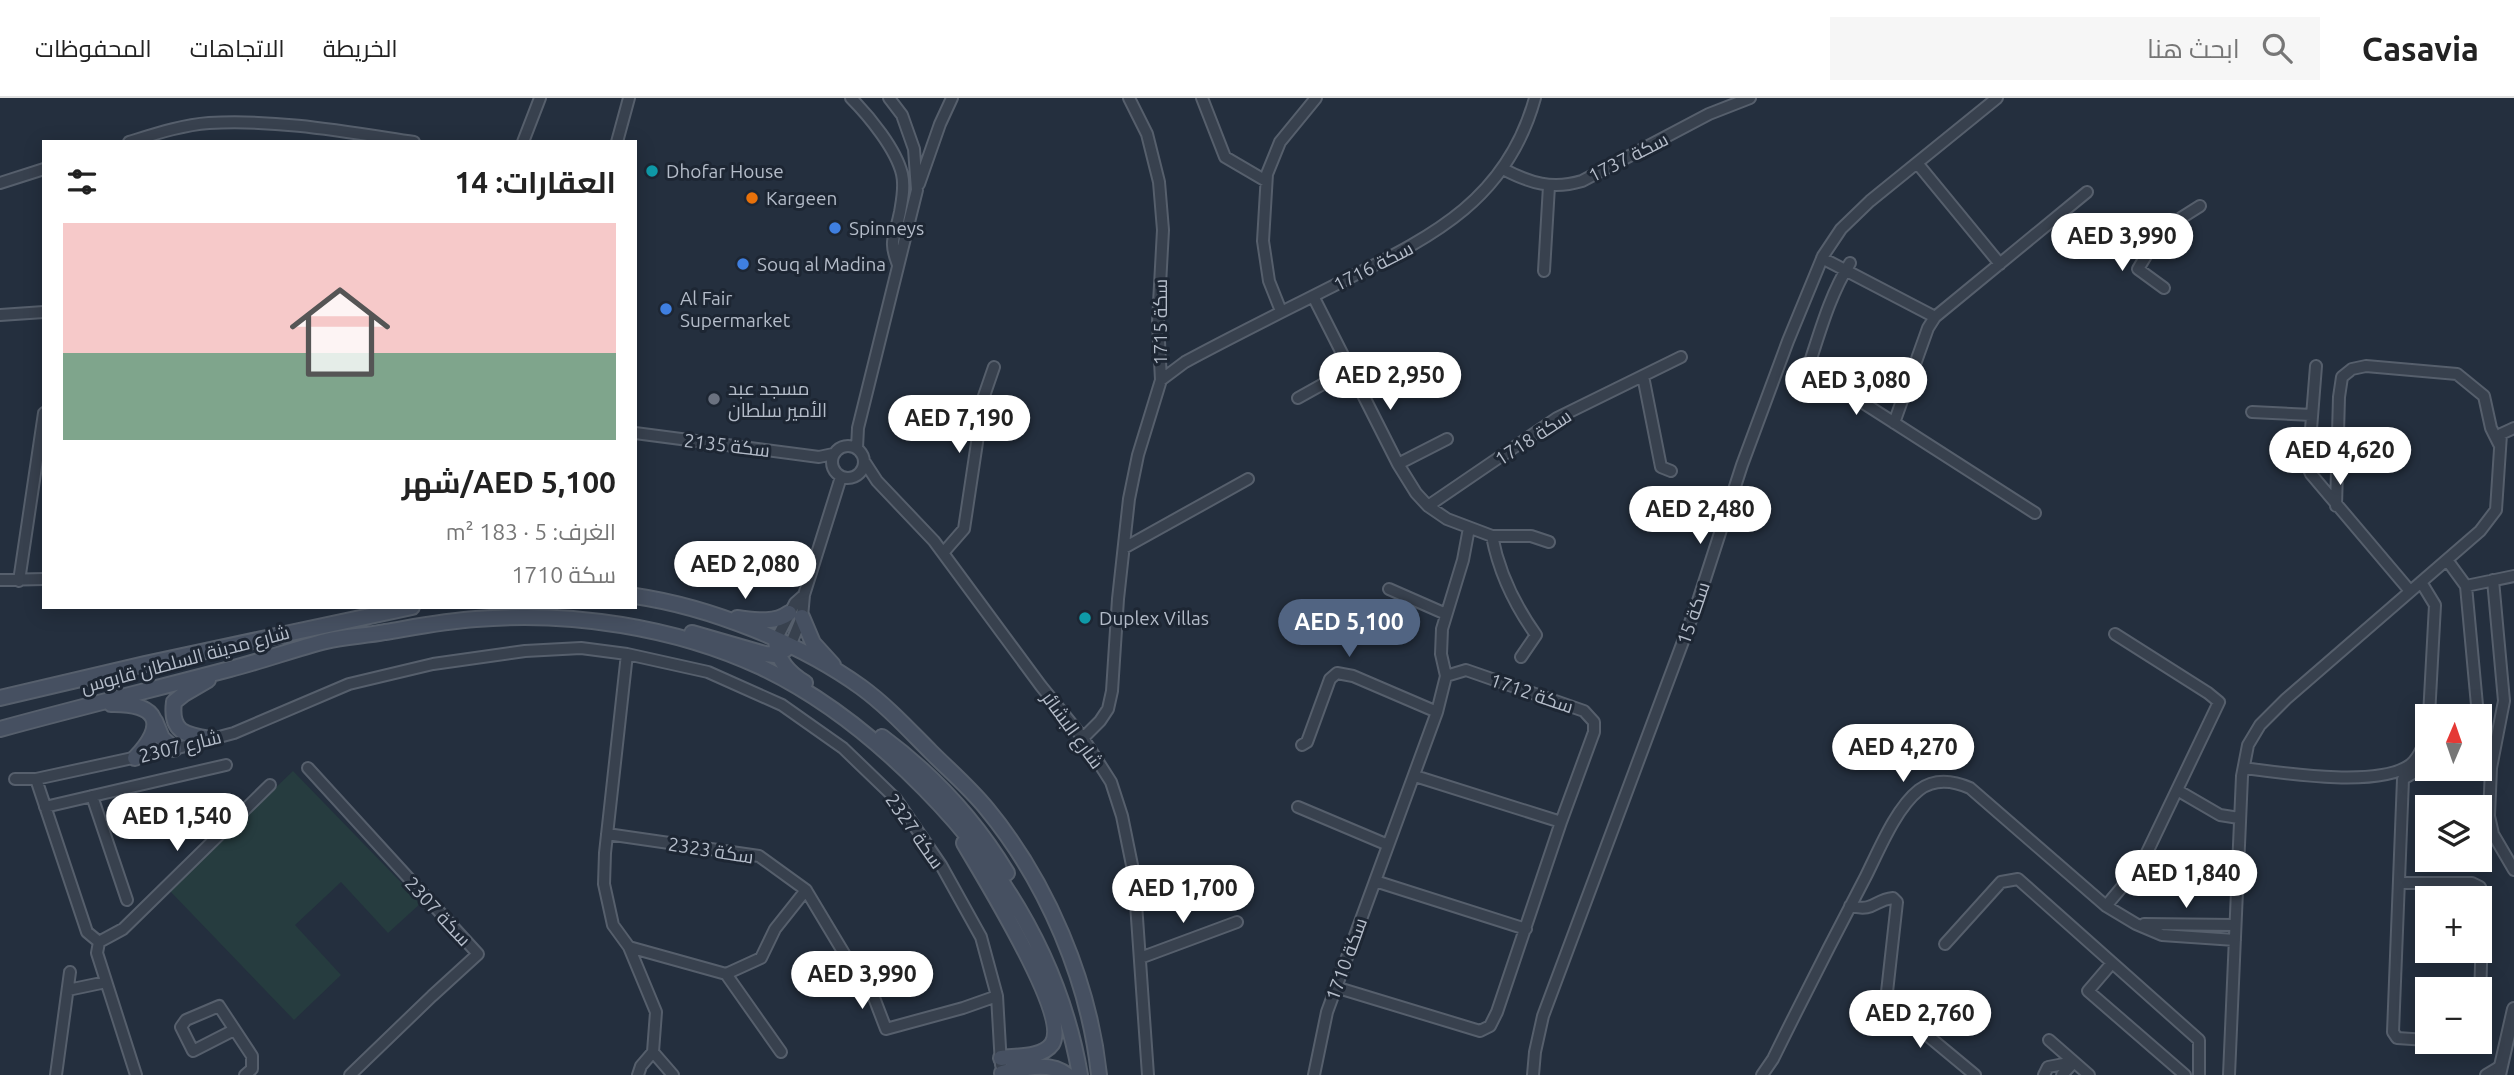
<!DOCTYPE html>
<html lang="ar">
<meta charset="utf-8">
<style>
:root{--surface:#fff;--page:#f6f6f6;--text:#222;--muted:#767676;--line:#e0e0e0;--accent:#516482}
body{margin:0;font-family:Ubuntu,Cairo,sans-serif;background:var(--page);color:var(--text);direction:rtl;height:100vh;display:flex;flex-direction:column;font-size:26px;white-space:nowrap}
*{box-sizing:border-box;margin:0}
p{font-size:23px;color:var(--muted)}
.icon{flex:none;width:38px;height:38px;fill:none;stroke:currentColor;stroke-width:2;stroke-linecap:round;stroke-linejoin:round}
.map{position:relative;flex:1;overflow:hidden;direction:ltr}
.sheet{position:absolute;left:42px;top:42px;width:595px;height:469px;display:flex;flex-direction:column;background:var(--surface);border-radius:0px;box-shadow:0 4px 18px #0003;direction:rtl}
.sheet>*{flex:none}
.needle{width:46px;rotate:2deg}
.tools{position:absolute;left:2415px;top:606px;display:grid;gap:14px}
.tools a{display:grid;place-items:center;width:77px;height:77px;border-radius:0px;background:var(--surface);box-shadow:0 4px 18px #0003;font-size:35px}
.price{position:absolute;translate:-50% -60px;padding:0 16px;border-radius:24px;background:#fff;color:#222;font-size:23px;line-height:46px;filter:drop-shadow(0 2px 4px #0008)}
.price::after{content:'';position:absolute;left:50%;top:42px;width:21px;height:16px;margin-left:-10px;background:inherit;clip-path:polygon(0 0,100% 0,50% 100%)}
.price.current{background:var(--accent);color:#fff}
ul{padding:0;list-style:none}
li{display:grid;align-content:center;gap:14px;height:371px;padding:0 21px}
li+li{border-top:2px solid var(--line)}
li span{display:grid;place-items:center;height:217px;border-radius:0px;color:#555}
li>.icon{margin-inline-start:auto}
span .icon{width:126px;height:126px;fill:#fffc;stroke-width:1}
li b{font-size:30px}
h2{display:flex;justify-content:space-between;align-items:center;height:84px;padding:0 21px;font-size:30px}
header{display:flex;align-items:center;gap:42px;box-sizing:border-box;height:98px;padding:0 35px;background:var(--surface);border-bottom:2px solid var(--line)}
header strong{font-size:33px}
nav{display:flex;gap:38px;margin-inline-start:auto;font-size:24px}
.search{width:490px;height:63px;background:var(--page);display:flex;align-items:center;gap:18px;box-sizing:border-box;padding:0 24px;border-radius:0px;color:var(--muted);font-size:26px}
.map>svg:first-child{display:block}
.garden{fill:#263c3f}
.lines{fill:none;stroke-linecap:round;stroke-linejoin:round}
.minor-casing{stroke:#565f6c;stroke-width:14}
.tertiary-casing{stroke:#565f6c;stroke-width:16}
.secondary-casing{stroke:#565f6c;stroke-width:18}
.minor{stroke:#38414e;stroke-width:10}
.tertiary{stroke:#38414e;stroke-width:12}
.secondary{stroke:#465061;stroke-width:14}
.culture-dot{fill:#0f9aa8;stroke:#1d2633;stroke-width:2.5}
.food-dot{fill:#e8710a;stroke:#1d2633;stroke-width:2.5}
.shop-dot{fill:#3f7fe0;stroke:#1d2633;stroke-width:2.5}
.worship-dot{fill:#6b7280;stroke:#1d2633;stroke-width:2.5}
.labels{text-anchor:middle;stroke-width:6;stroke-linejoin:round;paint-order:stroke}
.street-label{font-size:19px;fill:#b4bcc9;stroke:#1d2633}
.poi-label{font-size:19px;fill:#b4bcc9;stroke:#1d2633;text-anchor:start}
</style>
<header>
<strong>Casavia</strong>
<div class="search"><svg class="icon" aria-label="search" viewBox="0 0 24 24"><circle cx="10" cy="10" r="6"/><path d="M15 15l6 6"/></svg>ابحث هنا</div>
<nav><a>الخريطة</a><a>الاتجاهات</a><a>المحفوظات</a></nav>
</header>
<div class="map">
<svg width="2514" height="977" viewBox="0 0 2514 977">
<rect width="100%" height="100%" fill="#242f3e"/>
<path class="garden" d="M293,673l128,132 -33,30 -47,-51 -46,43 46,50 -47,45 -125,-130z"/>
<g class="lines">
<defs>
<path id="minor" d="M851,0c18,18 45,51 51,76 3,13 0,26 -2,38 -5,26 -12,27 -2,53
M1202,0l23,59 41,24
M129,44c26,-8 53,-17 80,-19 68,-4 138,9 205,19
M523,44l17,-44
M617,44l12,-44
M1917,65l83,101
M1503,71c27,14 49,21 79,12l127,-67 41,-16
M0,85l44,-14
M919,86l21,-60 12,-26
M2138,127l17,16 -17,28 26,19
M2155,143l26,-23 19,-12
M1822,160l113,59
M1850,165c-19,30 -29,65 -40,99l5,10 220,141
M1544,173l5,-85
M1313,198l85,168 18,29 12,13 19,13 45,17h39l18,6
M1281,213l-12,-30 -6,-40 4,-67 13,-32 36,-44
M0,217l44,-3
M2316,268l-8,101 3,7 99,117
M1643,278l18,91 10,4
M1161,282l24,-18c50,-27 101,-52 152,-78 89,-45 169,-80 198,-186
M1298,300l52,-29
M2252,314l60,3
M1894,325l34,-95 7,-11 152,-125
M635,335l184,24 14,-3
M832 364a16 16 0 1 1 32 0a16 16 0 1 1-32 0Z
M857,350l1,-20 59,-238 -3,-41 -12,-34 -13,-17
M864,363l13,20 57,60 107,145 42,52 28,44 11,34 12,59 14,200
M1398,366l49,-25
M1428,408l129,-88 124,-61
M2336,408l3,-109 3,-20 10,-8 14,-3 91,8 27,22 7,32 8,16
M1492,438c7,37 22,68 44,99l-15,22
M1124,450l124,-69
M943,455l21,-24 20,-133 10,-29
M2447,462l19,26 48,-10
M0,482l44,-1
M2493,482l11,121 -13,67 -2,48 4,18 21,36
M19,483l25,-168
M2421,484l14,23 -6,111
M2466,488l12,130
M1389,491l57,25
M776,542l19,-37 9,-8
M790,548l12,-29 2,-22 37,-118
M627,556l-22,199 -1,31 9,41 16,22 27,65 -3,40
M1083,640l17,-17 8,-12 4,-18 6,-92 11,-100 9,-44 23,-75 -3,-58 5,-92 -4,-48 -12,-48 -18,-36
M1302,647l5,-3 23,-63 7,-6 16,3 84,36
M308,670l170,186 -46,42 -82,79
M2244,670c38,5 134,20 166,-3 9,-7 15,-22 17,-33
M1415,678l146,46
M15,681h21l138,-30 60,-16 115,-49 84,-20 92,-13 56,-3 46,6 81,18 74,33 61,43 53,51 45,66 40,72 16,59 4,69
M36,681l51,153 12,10 -2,11 39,122
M2177,692l43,25 19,3
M92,698l35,104
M45,709l181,-42
M1298,709l90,38
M607,736l152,22 47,34 54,90 8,2 18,47 77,-21 34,-12
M1375,783l151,48
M2399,785h73l8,4 3,7 -3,106
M1850,808c26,6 23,-6 43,-8l4,4 -11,99 89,74
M2106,808l36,-43 77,-161 -11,-9 -93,-59
M2144,826l91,1
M99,844l24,-13 147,-144
M1945,846l56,-62 17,-3 181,161v35
M629,849l97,27 35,-16 14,-29 31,-39
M1140,860l97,-36
M2112,865l-24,28 97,84
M726,876l55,78
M1335,889l145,44 10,-5 7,-14 64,-190 33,-90v-10l-10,-11 -118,-41 -20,6
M68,892l38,-8
M234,932l-41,21 -12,-24 5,-7 33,-14 33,50v13l-7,6
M2049,942l40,35
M2427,942l-30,-2 -4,-6 10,-253 14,-8 59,-3
M2463,943h3
M653,954l20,23
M56,977l14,-103
M638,977l3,-9 12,-14
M1314,977l13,-63 110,-300 9,-36 -5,-22 1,-25 21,-69 6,-32
M1533,977l2,-23 8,-36 154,-412 45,-139 46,-124 35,-85 18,-27 29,-28 127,-103
M1762,977l11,-16c30,-61 61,-122 93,-183 13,-26 30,-68 53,-86 16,-12 35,-9 51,-2l136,118 30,18 26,11 73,5
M2044,977l4,-8 26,-5 -12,13
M2229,977l13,-299 6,-31 12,-20 26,-26 194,-168 16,-21 5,-76 13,-6
M2486,977l15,-9"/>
<path id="tertiary" d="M2499,977l15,-66"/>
<path id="secondary" d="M635,498c75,11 165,47 226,91 26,19 47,42 70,65 19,19 39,36 56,57 60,73 102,172 112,266
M802,519l11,26 20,22
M737,520c17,2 37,6 52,-5
M692,535l73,21 10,1 11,-6
M776,542c1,21 13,33 29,43
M208,582l-24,14 -10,8c-4,30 11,33 36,37
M0,600l145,-34 267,-57
M111,606c47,-1 57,20 24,54
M155,623l7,17 12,11
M0,631c77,-21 154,-40 230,-60 32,-8 64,-20 96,-28 19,-5 39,-5 59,-9 30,-5 60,-11 91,-13 94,-8 199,8 285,48 61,29 117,74 164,122 78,79 136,175 155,286
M882,639c50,37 93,83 125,136
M964,745c17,30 107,172 88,201 -10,14 -36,12 -51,14
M1002,975c20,-4 47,-13 65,2"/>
</defs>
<use href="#minor" class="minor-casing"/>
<use href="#tertiary" class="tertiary-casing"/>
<use href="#secondary" class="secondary-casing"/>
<use href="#minor" class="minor"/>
<use href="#tertiary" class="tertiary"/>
<use href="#secondary" class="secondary"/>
</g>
<g class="culture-dot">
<circle cx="652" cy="73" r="7"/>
<circle cx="1085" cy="520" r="7"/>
</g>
<circle class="food-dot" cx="752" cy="100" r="7"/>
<g class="shop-dot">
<circle cx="835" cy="130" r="7"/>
<circle cx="743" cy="166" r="7"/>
<circle cx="666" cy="211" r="7"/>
</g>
<circle class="worship-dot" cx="714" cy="301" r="7"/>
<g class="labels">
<g class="street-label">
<text transform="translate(1628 59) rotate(-27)" y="7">سكة 1737</text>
<text transform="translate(1373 168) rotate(-27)" y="7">سكة 1716</text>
<text transform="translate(1160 224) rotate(-90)" y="7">سكة 1715</text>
<text transform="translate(1533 339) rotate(-33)" y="7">سكة 1718</text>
<text transform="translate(727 347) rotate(7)" y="7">سكة 2135</text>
<text transform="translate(1693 515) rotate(-71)" y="7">سكة 15</text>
<text transform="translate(185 561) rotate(-15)" y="7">شارع مدينة السلطان قابوس</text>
<text transform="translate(1532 595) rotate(19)" y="7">سكة 1712</text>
<text transform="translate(1073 632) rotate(54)" y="7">شارع البشائر</text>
<text transform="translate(180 648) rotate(-14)" y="7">2307 شارع</text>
<text transform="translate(915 733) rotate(55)" y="7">سكة 2327</text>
<text transform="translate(711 752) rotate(9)" y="7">سكة 2323</text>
<text transform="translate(438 813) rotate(47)" y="7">سكة 2307</text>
<text transform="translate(1346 861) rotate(-70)" y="7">سكة 1710</text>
</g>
<g class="poi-label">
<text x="666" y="80">Dhofar House</text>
<text x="766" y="107">Kargeen</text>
<text x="849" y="137">Spinneys</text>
<text x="757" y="173">Souq al Madina</text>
<text x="680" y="207">Al Fair<tspan x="680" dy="22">Supermarket</tspan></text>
<text x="728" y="297">مسجد عبد<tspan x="728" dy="22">الأمير سلطان</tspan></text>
<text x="1099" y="527">Duplex Villas</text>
</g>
</g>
</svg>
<div class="tools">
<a><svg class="needle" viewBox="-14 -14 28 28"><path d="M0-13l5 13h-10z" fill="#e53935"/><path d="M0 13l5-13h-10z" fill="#767676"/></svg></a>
<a><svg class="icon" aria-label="layers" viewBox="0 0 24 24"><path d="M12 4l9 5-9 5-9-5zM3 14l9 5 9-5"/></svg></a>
<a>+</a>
<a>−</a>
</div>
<b class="price" style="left:2122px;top:175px">AED 3,990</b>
<b class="price" style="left:1390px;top:314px">AED 2,950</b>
<b class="price" style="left:1856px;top:319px">AED 3,080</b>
<b class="price" style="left:959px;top:357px">AED 7,190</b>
<b class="price" style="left:2340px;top:389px">AED 4,620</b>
<b class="price" style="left:1700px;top:448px">AED 2,480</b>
<b class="price" style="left:745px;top:503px">AED 2,080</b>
<b class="price current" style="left:1349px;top:561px">AED 5,100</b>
<b class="price" style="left:1903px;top:686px">AED 4,270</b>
<b class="price" style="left:177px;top:755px">AED 1,540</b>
<b class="price" style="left:2186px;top:812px">AED 1,840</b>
<b class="price" style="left:1183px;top:827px">AED 1,700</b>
<b class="price" style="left:862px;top:913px">AED 3,990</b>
<b class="price" style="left:1920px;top:952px">AED 2,760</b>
<section class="sheet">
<h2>العقارات: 14<svg class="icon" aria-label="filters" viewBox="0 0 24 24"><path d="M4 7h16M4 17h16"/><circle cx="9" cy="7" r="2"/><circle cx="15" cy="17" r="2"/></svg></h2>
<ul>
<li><span style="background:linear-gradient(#f6c9c9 60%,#7fa58c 0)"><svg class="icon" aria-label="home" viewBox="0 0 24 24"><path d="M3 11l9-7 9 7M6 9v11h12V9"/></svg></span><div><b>AED 5,100/شهر</b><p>الغرف: 5 · 183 m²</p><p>سكة 1710</p></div></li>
</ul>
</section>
</div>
